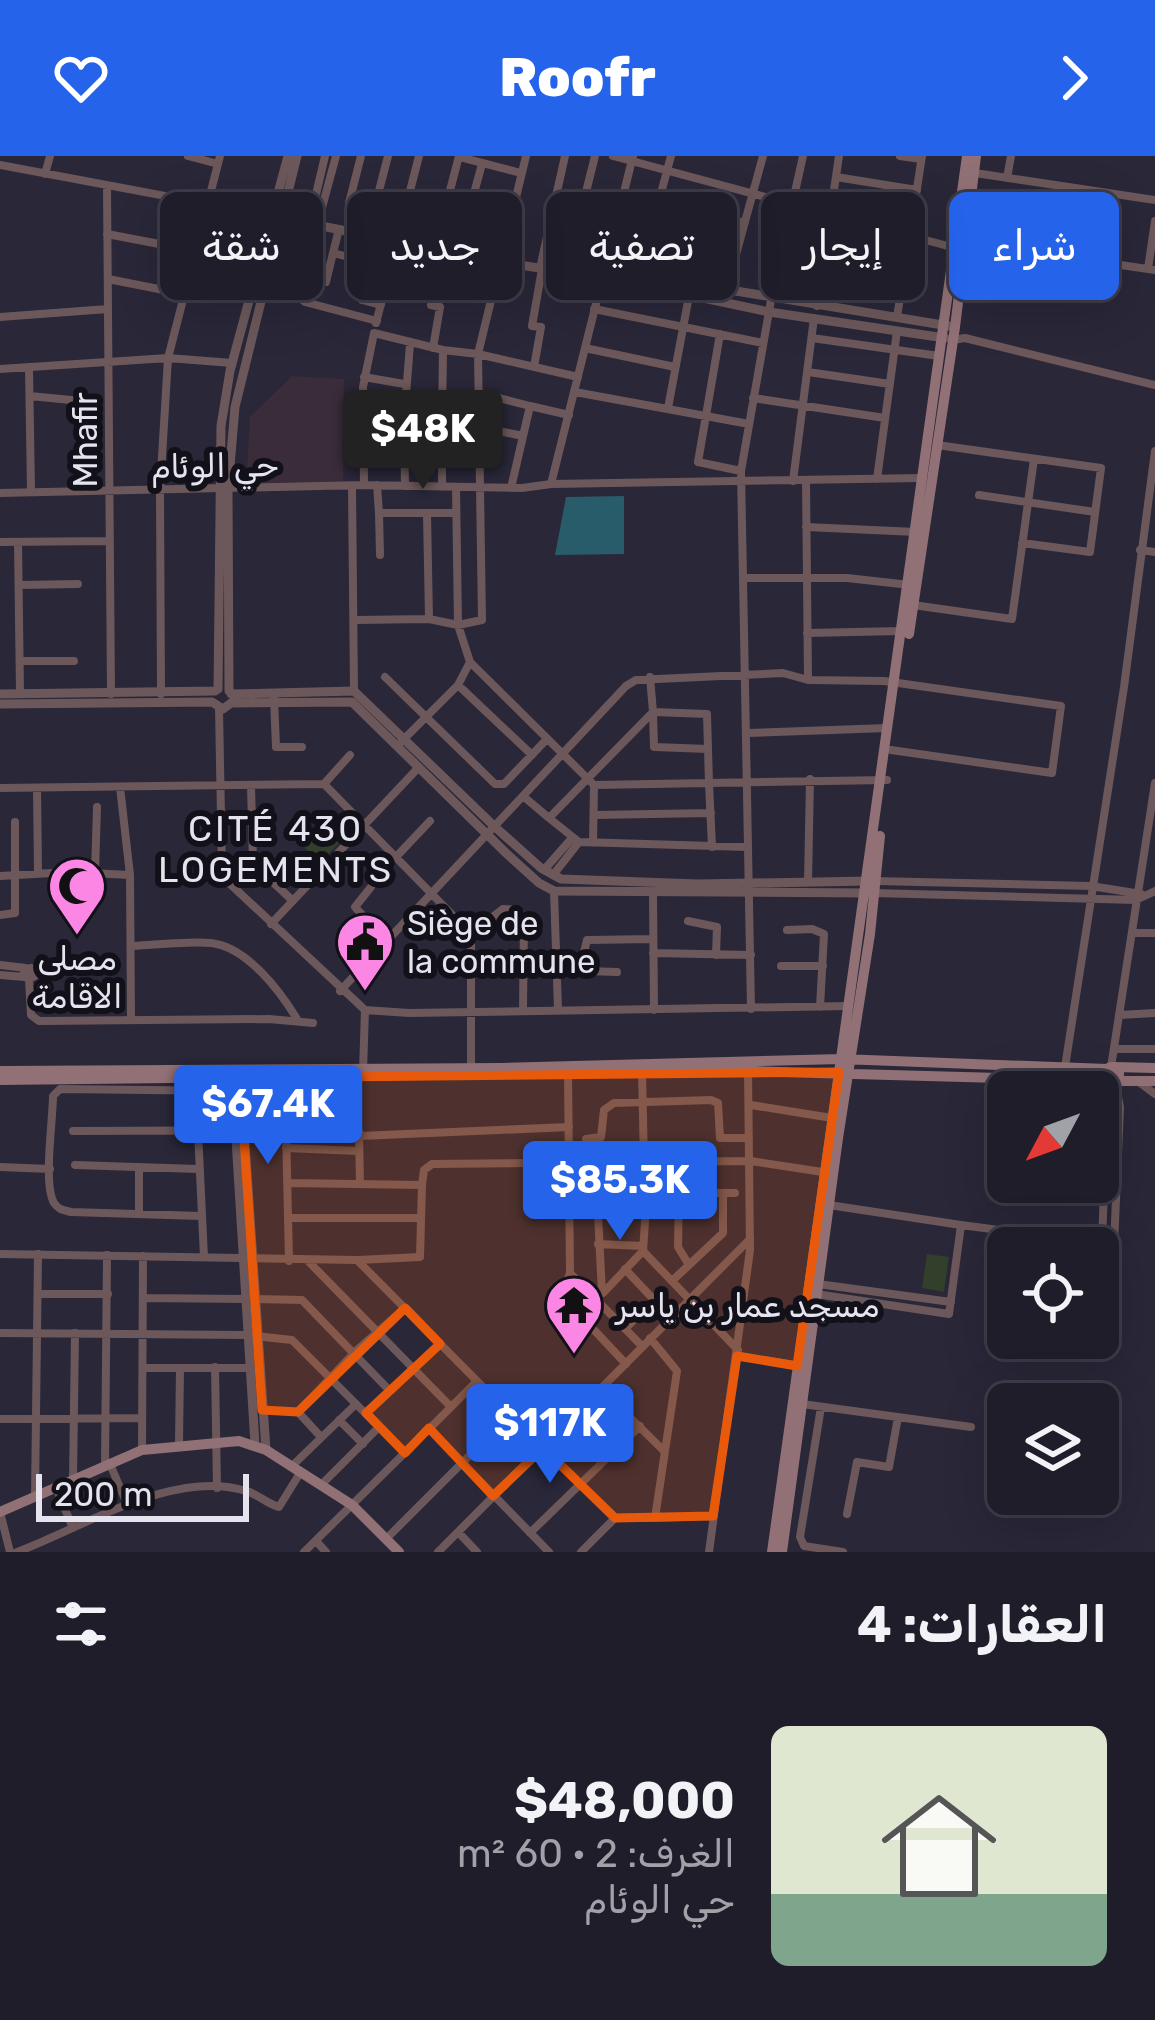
<!DOCTYPE html>
<html lang="ar">
<meta charset="utf-8">
<style>
:root{--surface:#1f1d2a;--page:#272632;--text:#f1f3f6;--muted:#a1a2a8;--line:#3c3b47;--accent:#2563eb}
body{margin:0;font-family:Rubik,"Noto Sans Arabic",sans-serif;background:var(--page);color:var(--text);direction:rtl;height:100vh;display:flex;flex-direction:column;font-size:45px;white-space:nowrap}
*{box-sizing:border-box;margin:0}
p{font-size:39px;color:var(--muted)}
.icon{flex:none;width:66px;height:66px;fill:none;stroke:currentColor;stroke-width:2;stroke-linecap:round;stroke-linejoin:round}
.map{position:relative;height:1396px;overflow:hidden;direction:ltr}
.panel{display:flex;flex-direction:column;background:var(--surface);flex:1}
.panel>*{flex:none}
.guide{position:absolute;left:36px;top:36px;width:1083px;height:108px;direction:rtl;display:flex;gap:24px}
.needle{width:78px;rotate:229deg}
.fabs{position:absolute;left:987px;top:915px;display:grid;gap:24px}
.fabs a{display:grid;place-items:center;width:132px;height:132px;border-radius:18px;background:var(--surface);box-shadow:0 12px 48px #0002,0 0 0 3px var(--line);font-size:60px}
.scale{position:absolute;left:36px;bottom:30px;width:213px;box-sizing:border-box;padding-left:12px;border:6px solid #e4e3ee;border-top:0;font-size:33px;line-height:42px;white-space:nowrap;color:#e4e3ee;-webkit-text-stroke:9px #121119;paint-order:stroke}
.price{position:absolute;translate:-50% -102px;padding:0 27px;border-radius:12px;background:var(--accent);color:#fff;font-size:39px;line-height:78px;filter:drop-shadow(0 3px 6px #0008)}
.price::after{content:'';position:absolute;left:50%;top:72px;width:36px;height:27px;margin-left:-18px;background:inherit;clip-path:polygon(0 0,100% 0,50% 100%)}
.price.on{background:#222;color:#fff}
ul{padding:0;list-style:none}
li{display:flex;align-items:center;gap:36px;height:300px;padding:0 48px}
li span{display:grid;place-items:center;flex:none;width:336px;height:240px;border-radius:18px;color:#555}
li>.icon{margin-inline-start:auto}
span .icon{width:144px;height:144px;fill:#fffc;stroke-width:1}
li b{font-size:51px}
h2{display:flex;justify-content:space-between;align-items:center;height:144px;padding:0 48px;font-size:51px}
.tag{padding:0 42px;border-radius:18px;background:var(--surface);box-shadow:0 12px 48px #0002,0 0 0 3px var(--line);font-size:42px;line-height:108px}
.tag.on{background:var(--accent);color:#fff}
header{display:flex;justify-content:space-between;align-items:center;height:156px;padding:0 48px;background:var(--accent);color:#fff;font-size:54px;font-weight:800}
.map>svg:first-child{display:block}
.medical{fill:#3a2c39}
.green{fill:#313f2b}
.water{fill:#295c6a}
.lines{fill:none;stroke-linecap:round;stroke-linejoin:round}
.minor{stroke:#6c585a;stroke-width:8}
.tertiary{stroke:#6c585a;stroke-width:9}
.secondary{stroke:#917175;stroke-width:10}
.marked{fill:#e8590c;fill-opacity:0.2;stroke:#e8590c;stroke-width:9;stroke-linejoin:round}
.labels{text-anchor:middle;stroke-width:12;stroke-linejoin:round;paint-order:stroke}
.street-label{font-size:33px;fill:#e4e3ee;stroke:#121119}
.poi-label{font-size:33px;fill:#e4e3ee;stroke:#121119;text-anchor:start}
.neighbourhood-label{font-size:36px;letter-spacing:3px;fill:#e4e3ee;stroke:#121119}
</style>
<header><svg class="icon" aria-label="forward" viewBox="0 0 24 24"><path d="M9 5l7 7-7 7"/></svg>Roofr<svg class="icon" aria-label="heart" viewBox="0 0 24 24"><path d="M12 20l-8-8c-3-5 5-10 8-4 3-6 11-1 8 4z"/></svg></header>
<div class="map">
<svg width="1155" height="1396" viewBox="0 0 1155 1396">
<rect width="100%" height="100%" fill="#292738"/>
<path class="medical" d="M292,220l52,3 -1,105 -78,1 -18,-15 3,-53z"/>
<path class="green" d="M333,655l19,18 -32,34 -19,-19z
M927,1098l22,3 -5,35 -22,-4z"/>
<path class="water" d="M624,340v58l-69,1 11,-58z"/>
<g class="lines">
<path class="minor" d="M188,0l30,8
M336,0l-38,140 7,6 72,19
M361,0l-12,47 54,15
M526,0l-48,198 100,23
M613,0l346,93
M900,0l21,3
M459,1l62,16
M0,9l272,51
M975,17l180,27
M45,18l5,-18
M836,21l81,13
M1007,22l4,-22
M107,30l4,508
M660,41l84,26
M445,52l64,17
M374,54l14,-54
M468,59l14,-51
M309,68l16,-68
M339,73l-6,24 31,8 -8,31 6,8 19,5
M107,78l89,17
M650,81l85,22
M963,86l192,28
M435,92l24,-92
M1066,100l11,-67
M540,112l25,-112
M1148,113l7,-48
M566,116l29,-116
M108,123l76,15
M326,126l7,-29
M637,126l34,-126
M726,135l37,-135
M817,150l22,-150
M594,153l169,34
M0,161l108,-8
M897,161l25,-161
M376,167l43,-167
M720,178l-22,128 43,9
M812,182l127,18
M953,184l12,-2 190,47
M433,192l7,-41 -9,-2 10,-55
M585,192l90,19
M29,211l2,125
M534,211l7,-40 -9,-1 10,-57
M0,213l168,-11 64,5
M808,216l82,12
M364,221l40,7
M575,236l174,32
M480,237l50,13 -19,82
M30,240l51,5 2,46
M753,242l132,20
M530,250l39,9
M668,252l21,-112
M404,264l6,-76
M442,264v67
M479,271l44,9
M937,289l164,23 -11,84 -68,-9
M877,323l20,-148
M806,324l2,200
M793,325l21,-163
M551,328l371,-6
M364,329l-1,-98 11,-54 69,17 -1,70h-38l1,66
M377,329l2,28h76
M352,331l2,204
M456,331l2,138 12,37 124,123 115,-2 3,64
M0,337l364,-8 158,3 29,-4 82,-328
M979,339l116,17
M379,357l1,42
M427,358l2,105
M806,371l110,5
M0,386l110,-1
M18,386l2,151
M1140,394l15,2
M744,422h103l63,7
M19,429l59,-1
M913,449l99,14 22,-160
M355,464l74,-1 29,6 24,-5 -4,-266 -35,-4
M807,477l95,-2
M20,505h54
M385,521l110,107h9l43,-45
M458,529l74,70
M161,538l-1,-204 8,-132 52,-202
M274,542l2,49h26
M219,552l3,163 6,11 137,128 -2,62
M747,577l140,-5
M401,586l57,-57 12,-23
M708,593l-54,-2 -1,-35 54,2 2,69 178,-3
M350,599l-26,29 147,150v135
M251,629l2,79 38,35
M120,631l10,88 1,144
M0,632l324,-4
M37,632l1,85
M523,640l26,22 104,-106 -3,-35
M594,659l117,-2
M549,662l30,24 168,5
M593,687l1,-58
M396,701l34,-36
M544,714l28,-32
M95,717l2,-66
M553,719l26,-33
M0,720l69,-4 61,3
M875,725l216,5 50,8
M808,726l2,-103
M371,731l-16,20 32,35
M554,735l4,118
M653,736l1,118
M873,737l263,7 19,-9
M0,759l15,-2v-91
M688,765l29,6 -1,28
M271,768l148,-157
M787,774l25,-1 12,5 -4,73
M1133,777h22
M471,778l32,-25 14,1 7,8 -1,92
M132,790c26,-1 54,-5 79,-3 36,4 69,48 86,76
M653,797l98,2
M0,809l26,3
M781,810h42
M31,812l4,8 -7,3 -4,-7z
M617,816l-30,-1 -3,-19 3,-12 66,-1
M0,819l25,2
M29,823l2,36 8,6 230,-2 44,4
M340,835l286,-305 10,-6 147,-7 25,7 76,1 177,25 -9,67 -161,-23
M751,853l-10,-538 30,-171 32,-144
M365,854l44,3 440,-7
M1119,859l36,-2
M1114,893h41
M1065,911l59,-380 31,-236
M1111,911l44,-284
M642,915l2,93
M568,917l2,200 72,73
M1139,926l16,12
M751,949l81,13
M286,974l73,2 1,52
M73,975l213,-1 3,131
M198,975l6,126
M360,980l209,-9
M586,983l15,-2 3,-27 10,-7 97,-3 7,3 2,35h29
M286,992l73,3
M75,1009l123,4
M0,1011l50,2
M139,1011v46
M288,1027l134,2 -2,72 -62,3
M422,1029l2,-15 8,-6 319,-3 78,12
M679,1036l-1,55 11,18
M571,1037h164
M647,1037l-4,58 95,99
M597,1038l5,99
M201,1060l-130,-4c-8,-2 -12,-2 -17,-9 -11,-19 -1,-83 -1,-107l7,-7 172,2
M289,1062h132
M961,1069l153,20 6,-138 -5,-26
M1102,1087l6,-162
M598,1088l45,2
M0,1098l357,6 120,121 -48,48
M309,1106l142,145
M625,1113l46,49
M570,1117l-8,20 2,5 62,66
M672,1125l51,-48v-40
M818,1128l133,18
M603,1137l40,-42
M39,1138h69
M816,1138l133,20 12,-89 -132,-20
M143,1142l101,1
M255,1143l47,1 87,90
M625,1173l29,-29
M0,1177l246,2 46,5 113,113
M650,1182l27,33 -22,147 58,-2
M737,1200l64,10
M215,1211l2,121
M144,1212h105
M477,1225l138,137h40
M602,1234l62,61
M802,1248l169,23
M821,1251l-21,130 4,9 39,6
M262,1254l36,2 58,-61 49,-43
M298,1256l23,25
M366,1257l74,-69
M0,1263l142,-1
M339,1264l24,24
M179,1288l1,-76
M142,1294l1,-194
M110,1308l17,40
M105,1310l2,-211
M292,1310l64,-62
M73,1325l2,-148
M321,1329l58,-58
M56,1332l17,40
M35,1341l3,-243
M0,1356l10,40
M847,1358l10,-52 32,5 9,-50
M458,1376l19,20
M530,1377l110,-107
M386,1383l124,-124
M316,1385l10,11
M17,1396c65,-24 157,-84 229,-61 12,3 21,13 33,16l21,-34
M304,1396l125,-123 120,123
M438,1396l312,-313
M581,1396l34,-34
M709,1396l41,-302 -2,-180"/>
<path class="tertiary" d="M272,60l228,46 123,19 146,31 176,26
M629,124l58,3 268,44
M218,533l3,-263 9,-55 58,-215
M229,535l-1,-202 7,-82 62,-251
M0,538l215,-3
M231,538l123,-3 141,136 46,41 20,11 137,5 171,-3
M231,547l121,-1 154,151 33,30 15,8 316,2
M0,548l212,-2 11,7 8,-6
M240,916l26,378
M232,919l23,369"/>
<path class="secondary" d="M909,478l46,-307 21,-171
M1105 918a7 7 0 1 1 14 0a7 7 0 1 1-14 0Z
M1114,911l41,1
M0,915l501,-3 340,-9 266,10
M0,924l748,-9 360,10
M1115,925h40
M0,1356l142,-62 97,-9 27,9 86,55 47,47
M772,1396l195,-1396
M782,1396l56,-414 32,-204 10,-98"/>
</g>
<path class="marked" d="M839,916l-42,294 -60,-10 -24,160 -98,2 -72,-70 -50,48 -64,-68 -24,25 -39,-40 74,-69 -35,-36 -107,104 -36,-2 -22,-332z"/>
<defs>
<symbol id="mosque-pin" viewBox="-11 -11 22 30"><path d="M0 17L-7.5 6A9.5 9.5 0 1 1 7.5 6Z" fill="#fc86e3" stroke="#121119"/><path d="M3.5-4.9A6 6 0 1 0 3.5 4.9A5 5 0 1 1 3.5-4.9Z" fill="#111"/></symbol>
<symbol id="civic-pin" viewBox="-11 -11 22 30"><path d="M0 17L-7.5 6A9.5 9.5 0 1 1 7.5 6Z" fill="#fc86e3" stroke="#121119"/><path d="M-.6-6.5H3V-4.5H.6V-3L4-1V1h2V6H-6V1h2V-1L-.6-3ZM-1.2 2.5V6h2.4V2.5Z" fill="#111"/></symbol>
<symbol id="temple-pin" viewBox="-11 -11 22 30"><path d="M0 17L-7.5 6A9.5 9.5 0 1 1 7.5 6Z" fill="#fc86e3" stroke="#121119"/><path d="M0-6L5-2H3V0L6.5 2.5H4V6H1.5V3h-3V6H-4V2.5H-6.5L-3 0V-2H-5Z" fill="#111"/></symbol>
</defs>
<g fill-rule="evenodd">
<use href="#mosque-pin" x="44" y="697" width="66" height="90"/>
<use href="#civic-pin" x="332" y="753" width="66" height="90"/>
<use href="#temple-pin" x="541" y="1116" width="66" height="90"/>
</g>
<g class="labels">
<g class="street-label">
<text transform="translate(85 284) rotate(-90)" y="12">Mhafir</text>
<text transform="translate(215 309) rotate(-1)" y="12">حي الوئام</text>
</g>
<g class="poi-label">
<text x="407" y="779">Siège de<tspan x="407" dy="38">la commune</tspan></text>
<text x="77" y="814" text-anchor="middle">مصلى<tspan x="77" dy="38">الاقامة</tspan></text>
<text x="616" y="1161">مسجد عمار بن ياسر</text>
</g>
<g class="neighbourhood-label">
<text x="276" y="685">CITÉ 430<tspan x="276" dy="41">LOGEMENTS</tspan></text>
</g>
</g>
</svg>
<div class="fabs">
<a><svg class="needle" viewBox="-14 -14 28 28"><path d="M0-13l5 13h-10z" fill="#e53935"/><path d="M0 13l5-13h-10z" fill="#a1a2a8"/></svg></a>
<a><svg class="icon" aria-label="locate" viewBox="0 0 24 24"><circle cx="12" cy="12" r="6"/><path d="M12 2v4M12 18v4M2 12h4M18 12h4"/></svg></a>
<a><svg class="icon" aria-label="layers" viewBox="0 0 24 24"><path d="M12 4l9 5-9 5-9-5zM3 14l9 5 9-5"/></svg></a>
</div>
<div class="scale">200 m</div>
<b class="price on" style="left:423px;top:336px">$48K</b>
<b class="price" style="left:268px;top:1011px">$67.4K</b>
<b class="price" style="left:620px;top:1087px">$85.3K</b>
<b class="price" style="left:550px;top:1330px">$117K</b>
<div class="guide">
<a class="tag on">شراء</a>
<a class="tag">إيجار</a>
<a class="tag">تصفية</a>
<a class="tag">جديد</a>
<a class="tag">شقة</a>
</div>
</div>
<section class="panel">
<h2>العقارات: 4<svg class="icon" aria-label="filters" viewBox="0 0 24 24"><path d="M4 7h16M4 17h16"/><circle cx="9" cy="7" r="2"/><circle cx="15" cy="17" r="2"/></svg></h2>
<ul>
<li><span style="background:linear-gradient(#dfe7d0 70%,#7fa58c 0)"><svg class="icon" aria-label="home" viewBox="0 0 24 24"><path d="M3 11l9-7 9 7M6 9v11h12V9"/></svg></span><div><b>$48,000</b><p>الغرف: 2 · 60 m²</p><p>حي الوئام</p></div></li>
</ul>
</section>
